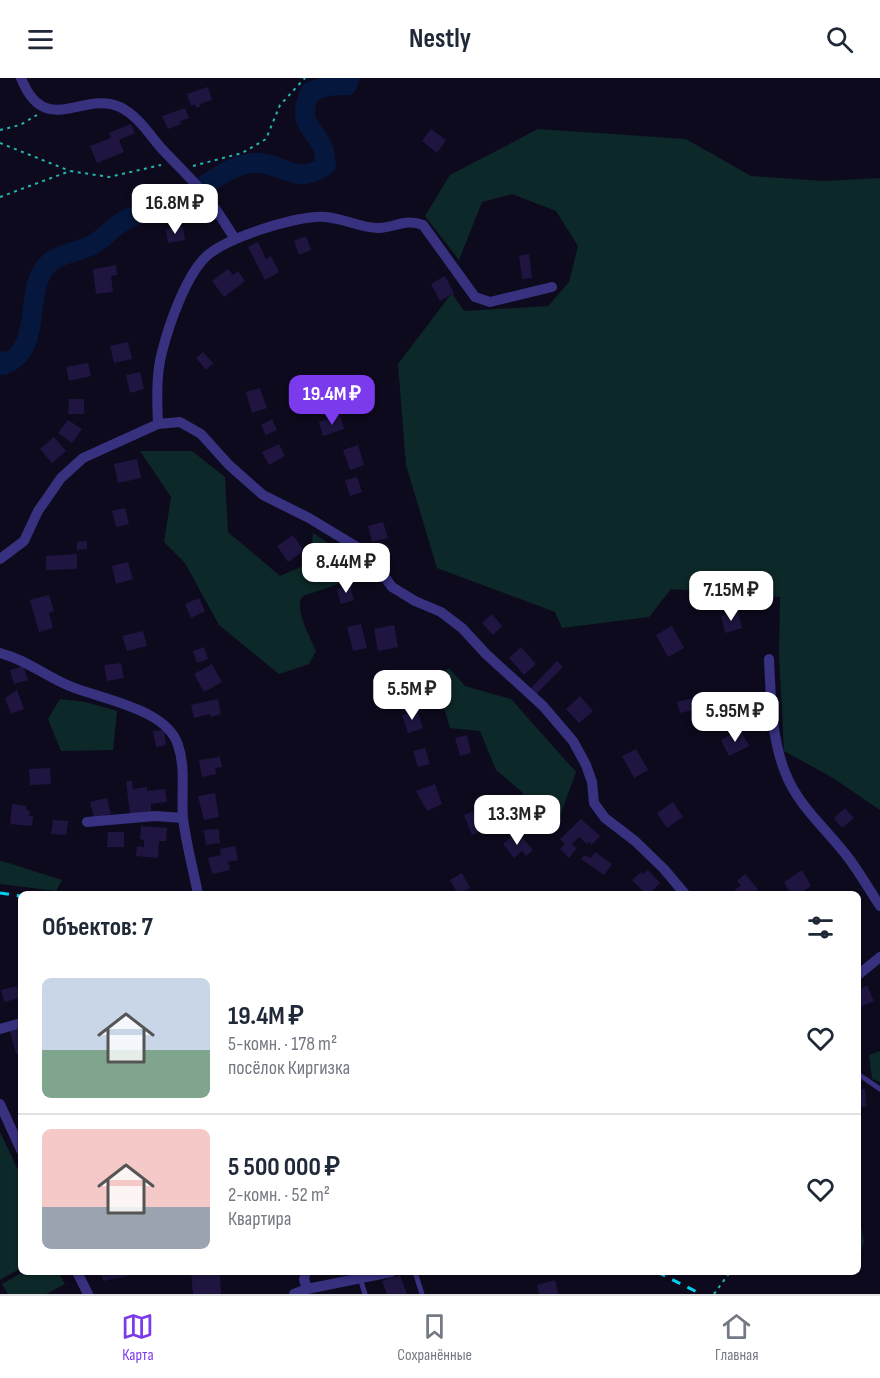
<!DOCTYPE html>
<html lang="ru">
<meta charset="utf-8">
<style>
:root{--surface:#fff;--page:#f6f6f7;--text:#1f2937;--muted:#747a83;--line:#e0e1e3;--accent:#7c3aed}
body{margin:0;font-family:"Sofia Sans Condensed",sans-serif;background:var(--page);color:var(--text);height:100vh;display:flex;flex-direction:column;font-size:22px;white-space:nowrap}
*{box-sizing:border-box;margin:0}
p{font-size:20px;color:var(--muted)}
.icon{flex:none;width:33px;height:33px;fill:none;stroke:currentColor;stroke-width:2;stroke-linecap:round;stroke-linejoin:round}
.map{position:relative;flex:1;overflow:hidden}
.side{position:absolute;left:18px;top:813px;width:843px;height:384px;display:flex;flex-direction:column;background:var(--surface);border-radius:9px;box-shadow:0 2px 4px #0004}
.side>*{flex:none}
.price{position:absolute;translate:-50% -51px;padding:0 14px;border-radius:12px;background:#fff;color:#222;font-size:20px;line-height:39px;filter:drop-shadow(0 2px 3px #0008)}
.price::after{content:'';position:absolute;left:50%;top:36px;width:18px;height:14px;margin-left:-9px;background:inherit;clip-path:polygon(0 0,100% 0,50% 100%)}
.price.selected{background:var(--accent);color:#fff}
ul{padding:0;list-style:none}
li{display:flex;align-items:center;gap:18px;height:150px;padding:0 24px}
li+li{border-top:2px solid var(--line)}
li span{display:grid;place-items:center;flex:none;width:168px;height:120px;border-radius:9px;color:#555}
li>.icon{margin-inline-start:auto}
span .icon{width:72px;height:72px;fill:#fffc;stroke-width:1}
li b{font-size:26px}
h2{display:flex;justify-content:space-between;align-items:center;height:72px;padding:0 24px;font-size:26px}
header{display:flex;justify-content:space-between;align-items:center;height:78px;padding:0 24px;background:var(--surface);font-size:27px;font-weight:700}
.tabs{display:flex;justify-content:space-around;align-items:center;height:84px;border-top:2px solid var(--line);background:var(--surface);font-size:16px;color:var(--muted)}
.tabs a{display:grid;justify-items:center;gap:3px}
.tabs .selected{color:var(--accent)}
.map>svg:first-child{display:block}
.green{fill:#0d2828}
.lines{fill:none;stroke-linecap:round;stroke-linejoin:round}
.river{stroke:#05173c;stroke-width:20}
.building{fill:#1f1540}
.path{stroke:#24b6b1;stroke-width:2;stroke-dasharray:3 4.5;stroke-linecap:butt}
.lane{stroke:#373180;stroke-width:5}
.street{stroke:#373180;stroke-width:10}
.rail{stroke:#00d2f2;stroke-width:3;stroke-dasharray:9 8;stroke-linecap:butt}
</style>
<header><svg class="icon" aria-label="menu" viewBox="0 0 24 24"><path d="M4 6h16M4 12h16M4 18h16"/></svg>Nestly<svg class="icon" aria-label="search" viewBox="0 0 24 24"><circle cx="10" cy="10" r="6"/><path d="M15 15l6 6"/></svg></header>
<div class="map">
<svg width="880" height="1216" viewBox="0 0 880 1216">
<rect width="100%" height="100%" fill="#0e0a1e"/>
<path class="green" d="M538,51l148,10 65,37 73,5 56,-3v632l-47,-32 -49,-27 -5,-96 1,-58 -109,-8 -22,28 -87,11 -7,-16 -118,-44 -31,-103 -8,-101 54,-71 12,18 84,-5 21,-24 9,-36 -22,-35 -44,-17 -30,8 -23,58 -34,-44 25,-41z
M140,373h52l33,26 3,55 52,44 30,-13 3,-30 47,31 2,8 -15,9 -44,15c-10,11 7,41 13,55l-7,13 -30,10 -60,-49 -34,-62 -21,-21 7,-45z
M449,590l16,18 46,13 65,73 -18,49 -28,1 -8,-30 -26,-22 -16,-39 -30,-3 -15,-50z
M60,621l25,3 32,9 -4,39 -52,1 -13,-32z
M0,783h2l60,19 -6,11 -56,-7z
M880,973v31l-8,-3 -3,-24z
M0,1054l21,44v92l-21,12z
M858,1135l6,28 -5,18h-1z
M23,1194h35l7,12 -19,10h-38l-6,-10z"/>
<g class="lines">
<path class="river" d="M0,283l3,4c45,-17 16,-82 50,-105 12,-7 27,-9 39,-15 13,-7 23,-21 37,-27 12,-5 27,-6 39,-11 25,-10 58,-43 85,-44 30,-2 41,25 73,2 -1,-6 -1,-14 -4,-19 -13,-24 -24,-24 -12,-54l17,-6 20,-1 3,-7"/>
</g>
<path class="building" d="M208,9l4,13 -12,4 1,2 -5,2 -1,-4 -4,2 -4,-12z
M185,30l4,10 -9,3 1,3 -13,5 -6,-13z
M131,46l4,9 -16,7 5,12 -27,11 -7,-17 21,-8 -2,-5z
M431,51l15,11 -9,13 -15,-12z
M183,149l2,13 -17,3 -2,-14z
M306,158l5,14 -12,5 -5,-14z
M258,164l8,17 5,-3 8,16 -14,8 -17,-33z
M529,176l3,24 -10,1 -3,-23z
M116,187l1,10 -6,1 2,16 -17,2 -3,-25z
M228,191l5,6 5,-4 7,10 -21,16 -12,-16z
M445,198l9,17 -14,8 -9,-17z
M128,264l4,17 -18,4 -4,-17z
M203,274l10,11 -7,7 -10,-12z
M88,285l3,13 -22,5 -3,-14z
M140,294l4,17 -14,4 -4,-18z
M260,310l7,20 -15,5 -6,-21z
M69,321h15v15h-16z
M340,337l4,14 -21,7 -4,-14z
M272,341l5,11 -11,5 -5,-10z
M68,342l14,9 -10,14 -14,-10z
M54,359l12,14 -14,12 -12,-14z
M279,366l6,12 -16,9 -7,-13z
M358,367l6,20 -14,5 -7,-20z
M137,381l4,19 -23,5 -4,-19z
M357,399l5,15 -12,4 -5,-16z
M125,430l4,16 -13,3 -4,-16z
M383,444l5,16 -16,4 -4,-16z
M293,457l11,16 -16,11 -11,-16z
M87,463v8l-10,1v-8z
M77,476v15l-31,1v-14z
M128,484l5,17 -17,5 -4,-18z
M350,507l4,15 -13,4 -4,-15z
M49,517l5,16 -5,2 4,15 -14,4 -9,-32z
M199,520l6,13 -14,7 -6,-14z
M738,534l4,16 -17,5 -4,-17z
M492,536l10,12 -9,9 -11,-12z
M361,546l6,24 -14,3 -6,-24z
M394,547l4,22 -20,4 -4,-22z
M672,548l12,22 -16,9 -12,-22z
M143,553l4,15 -20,5 -5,-15z
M204,569l4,12 -11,4 -4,-12z
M521,569l15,17 -12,11 -15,-17z
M557,583l6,6 -27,27 -6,-5z
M121,585l3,15 -17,3 -3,-16z
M212,586l10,18 -18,10 -10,-18z
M23,588l5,14 -14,4 -4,-14z
M17,612l7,19 -13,5 -6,-16z
M710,616l3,8 -5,2 1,2 -29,7 -3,-11z
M580,618l13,15 -14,12 -13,-14z
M218,621l3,15 -10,3 -1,-3 -16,4 -3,-13z
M417,632l6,18 -15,5 -6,-18z
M740,651l9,17 -20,10 -8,-16z
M164,652l2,15 -10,2 -3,-16z
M467,657l4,18 -11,3 -5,-18z
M425,670l5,16 -12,3 -5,-16z
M636,671l12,21 -14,8 -12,-22z
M220,679l2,10 -7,1 1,6 -14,3 -3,-17z
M50,690l1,16 -21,1 -1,-16z
M126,703h6l1,8 14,-2v4l18,-2 2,13 -16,2v8l-21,2z
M435,706l7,20 -15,7 -11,-20z
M215,715l4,24 -15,3 -6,-24z
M107,720l4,16 -17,4 -4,-16z
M673,724l10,15 -16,11 -10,-15z
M12,726l14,2v4l4,1 -1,5h4l-1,10 -22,-2z
M487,728l9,19 -24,10 -8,-20z
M845,730l9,10 -12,10 -8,-10z
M581,741l19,17 -8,9 -3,-3 -2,2 -8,-7 -7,7 5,4 -8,10 -9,-9 5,-5 -5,-5z
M53,742l15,1 -2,14 -15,-1z
M141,748l26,2 -1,13h-7l-1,17 -22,-2 1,-10 7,1v-7l-4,-1z
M219,751l1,14 -14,2 -2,-15z
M108,754h16v15h-17z
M517,754l16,18 -7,6 -4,-5 -8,7 -11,-14z
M235,768l3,14 -10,2 2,8 -18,4 -4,-16 13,-3 -1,-6z
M595,774l17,12 -8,11 -23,-16 3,-4 7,3z
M648,792l12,13 -11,11h-3l-14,-14 9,-8 2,2z
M802,792l9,16 -13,8h-7l-7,-12z
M462,795l8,15 -12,6 -8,-14z
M745,796l13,15 -6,5h-15l-3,-3 7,-6 -4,-4z
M867,907l7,16 -16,7v-18z
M17,908l3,12 -16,4 -3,-12z
M21,950v25l-5,1 -6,-23z
M858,1011h7l1,18h-8z
M101,1194h26l1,4 -25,5z
M191,1194h29l1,22h-28z
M400,1197l7,19h-20l-5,-13z
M555,1202l3,14h-19l-2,-9z"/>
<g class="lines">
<path class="path" d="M0,52l20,-5 17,-10
M0,65l70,28
M193,88l49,-13 24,-14 14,-34 25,-27
M0,119l70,-26 39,6 52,-12
M714,1216l16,-22"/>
<path class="lane" d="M858,996l22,15
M415,1194l7,22
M360,1200l5,16"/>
<path class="street" d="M21,0c24,61 62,12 99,29 18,9 29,27 42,42 15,16 31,31 44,47 11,14 20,29 29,43
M158,346c-1,-23 -2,-50 4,-72 7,-28 25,-80 47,-98 21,-17 79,-35 107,-37 22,-2 42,11 62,11 18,0 26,-10 45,-3l52,72 15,5 62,-15
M0,481l24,-18 14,-30 23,-33 22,-20 75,-34 22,-2 21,12 28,31 34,30 46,23 48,29 20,19 15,21 23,14 26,11 21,16 24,26 57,52 30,35 13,24 6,17 2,21 11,15 30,23 29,28 21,25
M0,575c24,6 43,21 65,31 32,15 101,23 113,61 8,23 3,49 5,73 3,25 10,51 15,76
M769,581c2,38 2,78 16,113 13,35 44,59 65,88 11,15 20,31 30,46
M87,744l68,-6 28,2
M858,897l22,-18
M0,951l21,-6
M0,1026l21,46
M77,1194l11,22
M306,1194l-2,7 3,10
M294,1216l13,-5 84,-17"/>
<path class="rail" d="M0,815l21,3
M657,1194l44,22"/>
</g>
</svg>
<b class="price" style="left:175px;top:157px">16.8M ₽</b>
<b class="price selected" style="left:332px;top:348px">19.4M ₽</b>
<b class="price" style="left:346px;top:516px">8.44M ₽</b>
<b class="price" style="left:731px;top:544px">7.15M ₽</b>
<b class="price" style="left:412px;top:643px">5.5M ₽</b>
<b class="price" style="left:735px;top:665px">5.95M ₽</b>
<b class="price" style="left:517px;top:768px">13.3M ₽</b>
<section class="side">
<h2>Объектов: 7<svg class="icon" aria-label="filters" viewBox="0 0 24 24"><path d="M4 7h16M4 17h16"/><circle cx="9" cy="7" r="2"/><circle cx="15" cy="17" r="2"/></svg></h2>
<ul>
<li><span style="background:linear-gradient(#c9d6e8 60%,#7fa58c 0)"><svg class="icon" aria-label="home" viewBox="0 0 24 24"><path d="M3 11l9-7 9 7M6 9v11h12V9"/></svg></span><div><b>19.4M ₽</b><p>5-комн. · 178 m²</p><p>посёлок Киргизка</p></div><svg class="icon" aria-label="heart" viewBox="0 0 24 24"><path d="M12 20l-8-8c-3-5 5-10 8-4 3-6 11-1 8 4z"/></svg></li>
<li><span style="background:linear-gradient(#f6c9c9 65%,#9aa5b1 0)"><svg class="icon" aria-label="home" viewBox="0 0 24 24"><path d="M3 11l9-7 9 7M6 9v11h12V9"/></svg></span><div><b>5 500 000 ₽</b><p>2-комн. · 52 m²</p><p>Квартира</p></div><svg class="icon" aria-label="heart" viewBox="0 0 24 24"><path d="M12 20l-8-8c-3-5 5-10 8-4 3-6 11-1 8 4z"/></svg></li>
</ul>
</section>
</div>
<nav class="tabs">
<a class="selected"><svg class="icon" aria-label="map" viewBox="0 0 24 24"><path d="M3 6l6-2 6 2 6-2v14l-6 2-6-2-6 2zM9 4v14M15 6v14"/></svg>Карта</a>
<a><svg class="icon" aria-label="saved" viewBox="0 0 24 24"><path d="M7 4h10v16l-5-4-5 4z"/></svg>Сохранённые</a>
<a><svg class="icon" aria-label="home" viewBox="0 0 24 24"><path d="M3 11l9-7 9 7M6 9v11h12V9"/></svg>Главная</a>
</nav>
